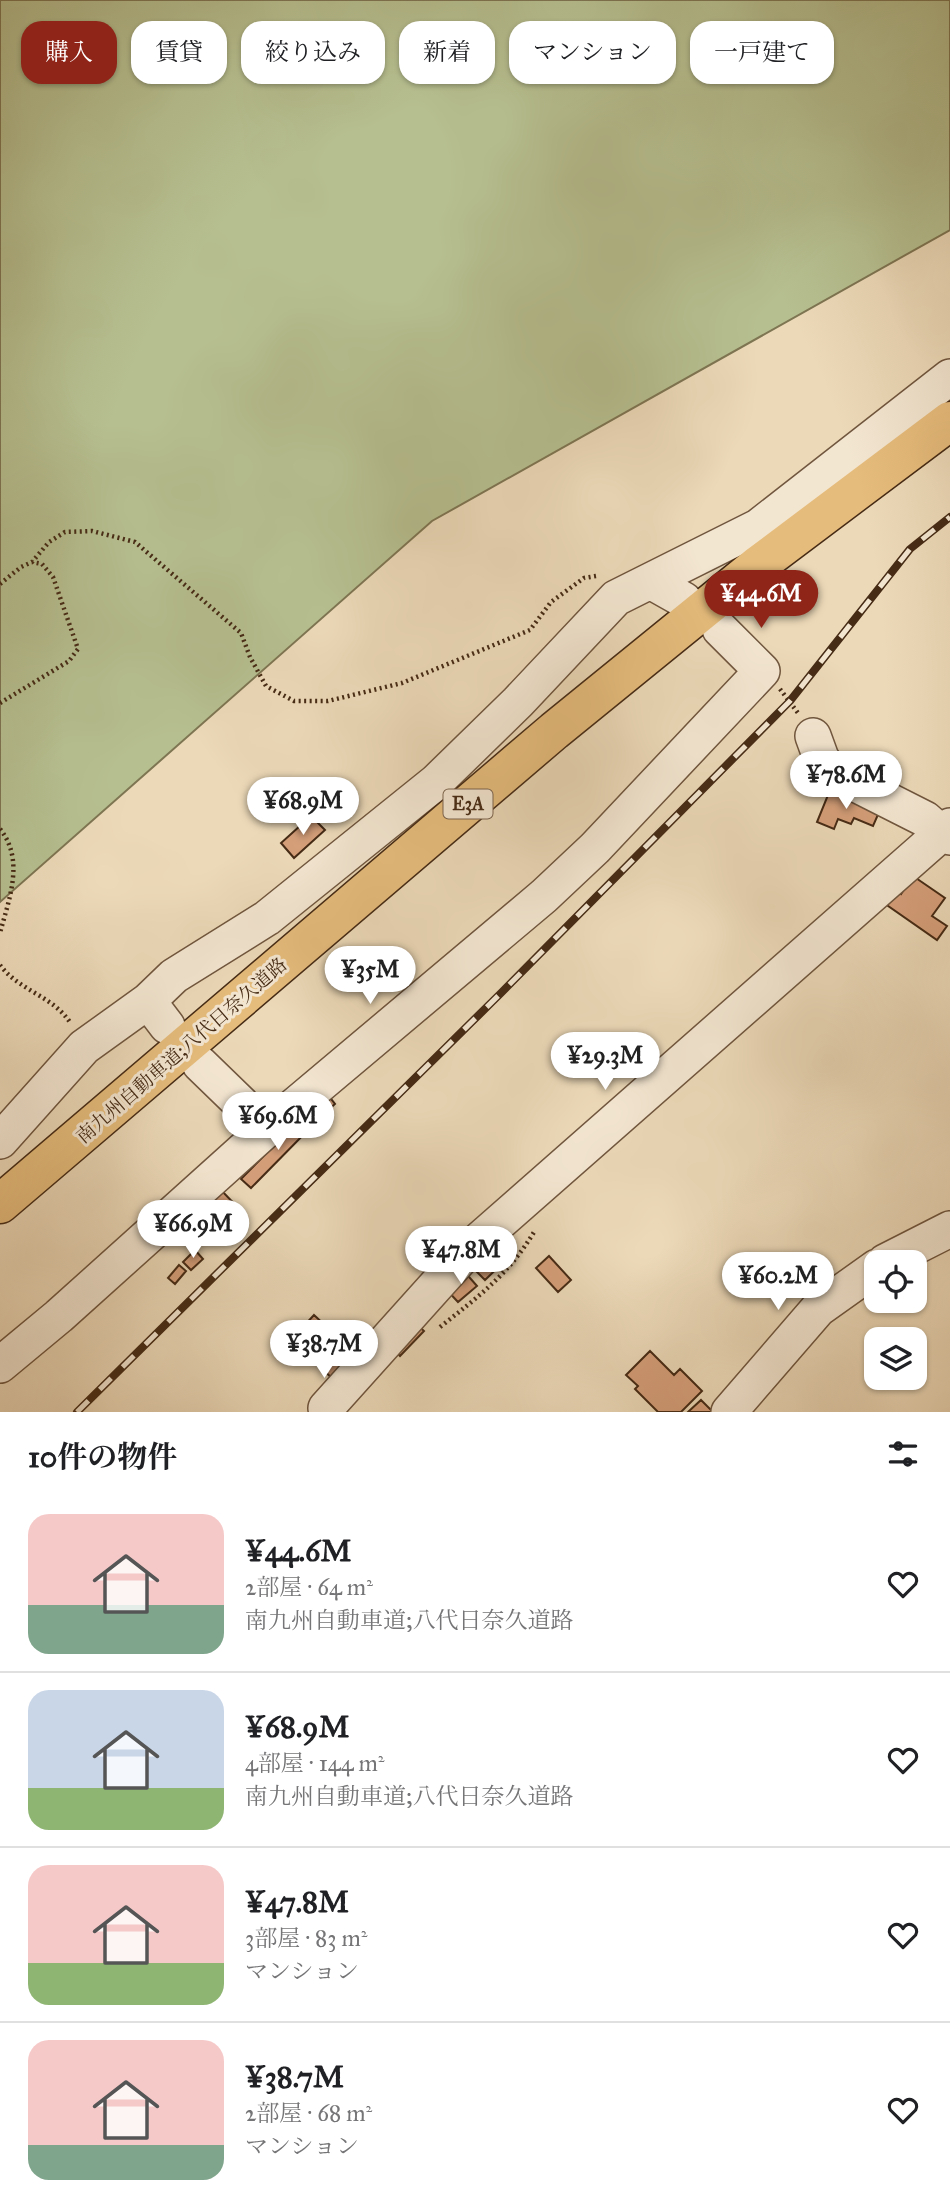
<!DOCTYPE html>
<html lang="ja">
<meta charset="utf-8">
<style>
:root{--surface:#fff;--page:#f2f2f2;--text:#202124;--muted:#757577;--line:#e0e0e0;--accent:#8f2418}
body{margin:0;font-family:"IM FELL Great Primer","Noto Serif JP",serif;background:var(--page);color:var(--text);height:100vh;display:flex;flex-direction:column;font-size:26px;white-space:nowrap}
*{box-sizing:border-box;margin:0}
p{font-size:23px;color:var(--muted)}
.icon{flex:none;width:38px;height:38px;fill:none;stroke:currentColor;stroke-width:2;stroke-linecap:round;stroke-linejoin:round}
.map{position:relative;height:1412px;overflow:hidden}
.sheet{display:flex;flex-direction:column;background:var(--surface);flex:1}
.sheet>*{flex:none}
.top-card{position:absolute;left:21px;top:21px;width:908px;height:63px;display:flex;gap:14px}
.fabs{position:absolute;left:864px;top:1250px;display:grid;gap:14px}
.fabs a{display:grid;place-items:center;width:63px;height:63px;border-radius:14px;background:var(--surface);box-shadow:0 2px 5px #0004;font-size:35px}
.price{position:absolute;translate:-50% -60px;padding:0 16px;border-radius:24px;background:#fff;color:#222;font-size:23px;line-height:46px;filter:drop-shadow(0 2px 4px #0008)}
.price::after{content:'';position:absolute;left:50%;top:42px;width:21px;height:16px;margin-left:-10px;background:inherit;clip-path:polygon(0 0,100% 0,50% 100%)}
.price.active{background:var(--accent);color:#fff}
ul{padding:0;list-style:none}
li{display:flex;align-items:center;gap:21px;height:175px;padding:0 28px}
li+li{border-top:2px solid var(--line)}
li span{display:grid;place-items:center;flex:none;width:196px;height:140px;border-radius:21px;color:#555}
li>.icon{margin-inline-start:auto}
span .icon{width:84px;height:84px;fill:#fffc;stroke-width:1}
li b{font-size:30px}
h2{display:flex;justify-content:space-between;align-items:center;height:84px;padding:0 28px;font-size:30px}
.pill{padding:0 24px;border-radius:21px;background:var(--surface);box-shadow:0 2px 5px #0004;font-size:24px;line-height:63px}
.pill.active{background:var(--accent);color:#fff}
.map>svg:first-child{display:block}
.green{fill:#b6bf90;stroke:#7e7552;stroke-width:2}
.building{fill:#d59f7a;stroke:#462b15;stroke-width:2}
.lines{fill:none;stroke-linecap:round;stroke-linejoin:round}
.minor-casing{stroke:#70563e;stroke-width:38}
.highway-casing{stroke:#462b15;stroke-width:41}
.path{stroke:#462b15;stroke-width:4.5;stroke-dasharray:2 3.5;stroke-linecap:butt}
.minor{stroke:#f3e6d1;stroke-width:35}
.highway{stroke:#e6bc7c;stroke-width:38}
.rail-casing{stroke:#462b15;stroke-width:8}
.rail{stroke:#f3e6d1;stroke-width:5;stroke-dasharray:16;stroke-linecap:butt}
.labels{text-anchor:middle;stroke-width:6;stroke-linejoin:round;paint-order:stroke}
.shield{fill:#f3e6d1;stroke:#7a634d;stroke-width:2}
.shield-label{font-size:18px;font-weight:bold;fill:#462b15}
.street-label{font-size:19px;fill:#462b15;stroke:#f3e6d1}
</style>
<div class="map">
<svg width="950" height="1412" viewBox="0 0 950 1412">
<rect width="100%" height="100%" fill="#ecd9b8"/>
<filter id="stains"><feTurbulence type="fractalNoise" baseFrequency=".00286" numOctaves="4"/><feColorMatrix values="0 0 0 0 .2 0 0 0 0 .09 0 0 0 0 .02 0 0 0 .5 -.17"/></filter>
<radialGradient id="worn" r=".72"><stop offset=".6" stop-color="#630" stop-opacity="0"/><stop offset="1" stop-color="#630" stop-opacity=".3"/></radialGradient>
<path class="green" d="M0,0h950v230l-518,291 -432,381z"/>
<path class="building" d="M830,790l50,20 -7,16 -19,-8 -3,6 -13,-5 -4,10 -17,-7z
M311,816l14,14 -31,28 -13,-15z
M913,876l32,22 -13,18 15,10 -10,14 -56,-39 10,-14 10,7z
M328,1095l7,9 -11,10 -8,-9z
M304,1115l10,9 -63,64 -10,-9z
M221,1190l24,25 -13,13 -16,-16 -12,11 -8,-9z
M494,1237l17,18 -26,25 -17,-17z
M195,1250l8,9 -12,11 -8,-8z
M549,1256l22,24 -13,12 -22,-24z
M179,1265l7,6 -11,13 -7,-6z
M463,1270l14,16 -19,16 -14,-15z
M314,1315l43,40 -23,25 -43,-40z
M413,1321l11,10 -24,25 -11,-11z
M650,1351l24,24 6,-6 22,22 -21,21h-23l-23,-23 3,-3 -12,-11z
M701,1400l12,12h-25z"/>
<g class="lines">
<defs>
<path id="minor" d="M652,582l32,18
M813,736l8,22 9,13 95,48 16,14 9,4
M148,1001l19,25
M200,1064l67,65
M0,1141l84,-94 64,-46 26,-25 93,-58 169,-136 82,-80 98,-104 142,-71 192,-150
M885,1262l65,-33
M0,1365l59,-49 208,-187 277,-233 51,-48 167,-177 -42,-42
M326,1408l142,-158 482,-424
M729,1412l89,-103 59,-42"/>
<path id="highway" d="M0,1204l554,-473 203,-165 193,-145"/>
</defs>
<use href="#minor" class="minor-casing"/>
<use href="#highway" class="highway-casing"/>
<path class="path" d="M0,584l21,-17 11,-5 17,-20 16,-10 27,-1 43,11 106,91 9,24 16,29 28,15h34l74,-18 128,-53 21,-28 33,-24 12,-2
M780,689l18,24
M0,703l69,-42 9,-12 -25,-72 -11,-13 -10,-2
M0,829c25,31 9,70 0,104
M0,965c19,26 54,31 71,59
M440,1327c38,-30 69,-53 94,-95"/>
<use href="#minor" class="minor"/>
<use href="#highway" class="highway"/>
<defs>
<path id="rail" d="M77,1412l424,-419 289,-292 120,-152 40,-32"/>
</defs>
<use href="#rail" class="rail-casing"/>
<use href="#rail" class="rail"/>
</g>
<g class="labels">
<rect class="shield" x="443.5" y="789.5" width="49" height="29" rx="5"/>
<g class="shield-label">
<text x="468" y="810">E3A</text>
</g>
<g class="street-label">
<text transform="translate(181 1050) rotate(-41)" y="7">南九州自動車道;八代日奈久道路</text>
</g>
</g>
<rect width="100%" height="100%" filter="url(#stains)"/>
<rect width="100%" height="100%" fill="url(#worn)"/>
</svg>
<div class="fabs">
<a><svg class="icon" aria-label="locate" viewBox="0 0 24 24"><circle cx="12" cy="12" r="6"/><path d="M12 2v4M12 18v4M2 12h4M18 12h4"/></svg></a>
<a><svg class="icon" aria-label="layers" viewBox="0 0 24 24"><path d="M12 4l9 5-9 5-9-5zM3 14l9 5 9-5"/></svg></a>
</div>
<b class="price active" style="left:761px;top:630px">¥44.6M</b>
<b class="price" style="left:846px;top:811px">¥78.6M</b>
<b class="price" style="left:303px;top:837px">¥68.9M</b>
<b class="price" style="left:370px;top:1006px">¥35M</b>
<b class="price" style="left:605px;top:1092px">¥29.3M</b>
<b class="price" style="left:278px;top:1152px">¥69.6M</b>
<b class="price" style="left:193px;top:1260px">¥66.9M</b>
<b class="price" style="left:461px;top:1286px">¥47.8M</b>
<b class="price" style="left:778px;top:1312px">¥60.2M</b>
<b class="price" style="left:324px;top:1380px">¥38.7M</b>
<div class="top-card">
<a class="pill active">購入</a>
<a class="pill">賃貸</a>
<a class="pill">絞り込み</a>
<a class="pill">新着</a>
<a class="pill">マンション</a>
<a class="pill">一戸建て</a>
</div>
</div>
<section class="sheet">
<h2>10件の物件<svg class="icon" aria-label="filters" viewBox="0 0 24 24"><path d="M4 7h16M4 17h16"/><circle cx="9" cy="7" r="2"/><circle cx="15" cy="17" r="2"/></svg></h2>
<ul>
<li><span style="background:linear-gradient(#f6c9c9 65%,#7fa58c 0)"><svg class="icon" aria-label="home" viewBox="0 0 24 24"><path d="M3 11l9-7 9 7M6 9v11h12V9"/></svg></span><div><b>¥44.6M</b><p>2部屋 · 64 m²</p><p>南九州自動車道;八代日奈久道路</p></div><svg class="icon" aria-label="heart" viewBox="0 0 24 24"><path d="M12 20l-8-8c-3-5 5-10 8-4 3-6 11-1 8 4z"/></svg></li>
<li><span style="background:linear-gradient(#c9d6e8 70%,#8fb573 0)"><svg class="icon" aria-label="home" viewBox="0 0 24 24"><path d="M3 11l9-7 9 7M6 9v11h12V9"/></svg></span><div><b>¥68.9M</b><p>4部屋 · 144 m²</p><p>南九州自動車道;八代日奈久道路</p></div><svg class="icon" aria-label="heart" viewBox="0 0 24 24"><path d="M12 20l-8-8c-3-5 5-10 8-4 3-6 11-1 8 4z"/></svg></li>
<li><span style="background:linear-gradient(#f6c9c9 70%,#8fb573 0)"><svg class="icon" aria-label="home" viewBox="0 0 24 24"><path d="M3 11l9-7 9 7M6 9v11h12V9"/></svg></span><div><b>¥47.8M</b><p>3部屋 · 83 m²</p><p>マンション</p></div><svg class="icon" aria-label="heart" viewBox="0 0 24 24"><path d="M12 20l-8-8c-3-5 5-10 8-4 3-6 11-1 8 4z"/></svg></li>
<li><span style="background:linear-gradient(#f6c9c9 75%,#7fa58c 0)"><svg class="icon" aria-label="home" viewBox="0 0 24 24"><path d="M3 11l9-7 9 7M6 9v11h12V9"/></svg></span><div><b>¥38.7M</b><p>2部屋 · 68 m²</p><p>マンション</p></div><svg class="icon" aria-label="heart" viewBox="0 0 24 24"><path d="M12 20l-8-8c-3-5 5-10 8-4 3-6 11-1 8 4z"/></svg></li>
</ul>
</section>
